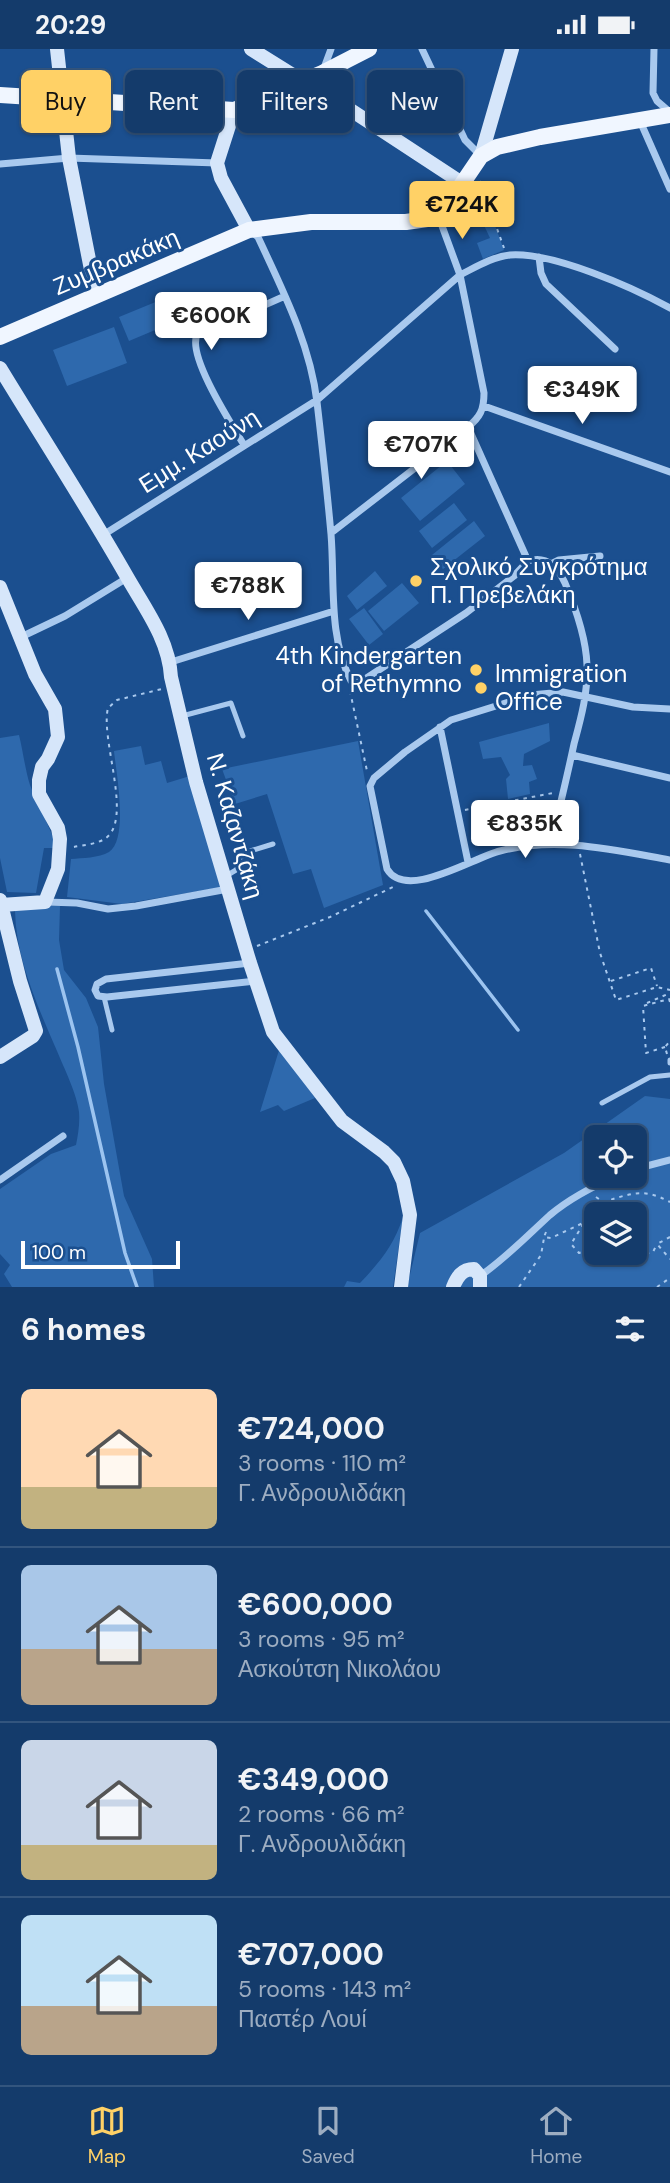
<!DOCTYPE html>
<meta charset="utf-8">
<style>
:root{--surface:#143b6b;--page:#214673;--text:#f1f3f6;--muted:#9dadc1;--line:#33557e;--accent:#ffd166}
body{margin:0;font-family:"DM Sans",sans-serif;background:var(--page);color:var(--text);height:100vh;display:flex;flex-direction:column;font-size:26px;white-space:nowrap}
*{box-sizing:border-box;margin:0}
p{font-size:23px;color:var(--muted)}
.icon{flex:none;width:38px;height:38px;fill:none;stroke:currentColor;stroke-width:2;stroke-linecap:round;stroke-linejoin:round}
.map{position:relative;height:1238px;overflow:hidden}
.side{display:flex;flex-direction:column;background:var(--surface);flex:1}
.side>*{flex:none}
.hud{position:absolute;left:21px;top:21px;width:628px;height:63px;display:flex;gap:14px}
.tools{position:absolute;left:584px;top:1076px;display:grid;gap:14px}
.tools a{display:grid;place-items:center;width:63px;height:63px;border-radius:10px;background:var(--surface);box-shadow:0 2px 5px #0004,0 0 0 2px var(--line);font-size:35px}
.scale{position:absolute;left:21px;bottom:18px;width:159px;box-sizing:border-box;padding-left:7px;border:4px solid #fff;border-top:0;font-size:19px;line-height:24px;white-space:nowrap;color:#fff;-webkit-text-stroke:5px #1b4f8f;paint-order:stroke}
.price{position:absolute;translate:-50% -60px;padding:0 16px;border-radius:7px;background:#fff;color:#222;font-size:23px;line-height:46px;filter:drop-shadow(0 2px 4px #0008)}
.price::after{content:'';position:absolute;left:50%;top:42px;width:21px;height:16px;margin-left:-10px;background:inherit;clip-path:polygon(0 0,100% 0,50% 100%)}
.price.active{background:var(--accent);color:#111}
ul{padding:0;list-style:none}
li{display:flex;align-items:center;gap:21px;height:175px;padding:0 21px}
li+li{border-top:2px solid var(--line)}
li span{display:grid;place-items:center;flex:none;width:196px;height:140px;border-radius:10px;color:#555}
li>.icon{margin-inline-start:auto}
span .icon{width:84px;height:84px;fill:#fffc;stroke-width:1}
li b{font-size:30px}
h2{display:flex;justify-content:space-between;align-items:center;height:84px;padding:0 21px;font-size:30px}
.pill{padding:0 24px;border-radius:10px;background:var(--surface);box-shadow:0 2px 5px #0004,0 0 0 2px var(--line);font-size:24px;line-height:63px}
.pill.active{background:var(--accent);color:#111}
.status{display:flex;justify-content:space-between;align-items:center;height:49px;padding:0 35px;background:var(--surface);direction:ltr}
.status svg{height:19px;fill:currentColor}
.tab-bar{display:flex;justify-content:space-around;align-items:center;height:98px;border-top:2px solid var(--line);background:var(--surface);font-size:19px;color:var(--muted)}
.tab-bar a{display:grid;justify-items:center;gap:4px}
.tab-bar .active{color:var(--accent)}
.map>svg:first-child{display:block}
.green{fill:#2e69ad;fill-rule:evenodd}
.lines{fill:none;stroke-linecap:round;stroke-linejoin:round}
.stream{stroke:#9cc4f0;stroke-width:3.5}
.path{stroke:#a9c9ee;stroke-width:2;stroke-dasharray:3.5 5;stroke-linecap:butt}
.lane{stroke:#a9c9ee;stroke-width:5}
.street{stroke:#a9c9ee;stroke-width:7}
.secondary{stroke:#d6e6fa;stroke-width:14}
.primary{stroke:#f0f6ff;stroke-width:16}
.poi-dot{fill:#ffd166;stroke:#1b4f8f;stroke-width:2.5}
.labels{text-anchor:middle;stroke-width:6;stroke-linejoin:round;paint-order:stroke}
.street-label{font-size:24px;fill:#fff;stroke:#1b4f8f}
.poi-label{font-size:24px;fill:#fff;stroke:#1b4f8f;text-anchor:start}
</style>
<div class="status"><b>20:29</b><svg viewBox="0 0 49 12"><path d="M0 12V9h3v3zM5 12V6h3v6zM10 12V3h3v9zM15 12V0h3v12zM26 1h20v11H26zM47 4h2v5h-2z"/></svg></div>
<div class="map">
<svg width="670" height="1238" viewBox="0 0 670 1238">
<rect width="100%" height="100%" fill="#1b4f8f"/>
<path class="green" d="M490,163l14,38 -21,9 -6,-16 13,-5 -10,-21z
M158,252l9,24 -38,16 -10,-24z
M114,278l13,36 -60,23 -14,-36z
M447,412l18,23 -45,37 -19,-23z
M454,454l13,17 -35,28 -13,-17z
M474,472l11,15 -42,33 -11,-14z
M375,522l12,15 -30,24 -10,-14z
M402,534l17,20 -35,28 -16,-20z
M364,559l19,26 -14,11 -20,-26z
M549,674l1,18 -26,13 -1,12 9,-1 5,14 -8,3 1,12 -22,5 -2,-20 4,-4 -9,-18 -18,2 -4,-17z
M19,686c4,16 6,34 11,50 8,22 20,41 27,63h-13l-8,45 -29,-1 -7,-34v-120z
M358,692l25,144 -59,23 -13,-39 -18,5 -26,-80 -32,10 -13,-35z
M141,697l4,19 16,-4 6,22 23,-7 33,111 -101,17 -55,-7 4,-38c11,-1 28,-1 38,-7 20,-13 7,-81 5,-101z
M26,856l34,1 -1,34 5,30 22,28 12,29 6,57 20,112 28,63 2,28h-142l-8,-13 6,-9 -10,-11v-65l51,-35 25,-9c2,-10 4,-22 3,-33 -2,-18 -15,-44 -22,-61 -19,-44 -41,-92 -42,-140z
M280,998l35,51 -31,13 -6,-6 -18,7z
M645,1047l25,3v188h-263l13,-54 144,-80zM597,1088h38v39h-38zM597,1166h38v38h-38z
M403,1168l-10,70h-49l3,-6 13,2c20,-21 34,-38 43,-66z"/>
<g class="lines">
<path class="stream" d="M426,862l92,119
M57,920l21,78 47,206 12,34"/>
<path class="path" d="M480,132l24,67
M350,642l17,80
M465,761l88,-17
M74,798c9,-2 24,-3 32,-9 27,-20 -6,-99 2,-130l9,-8 45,-11
M580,805l20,99 16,47 41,-13 13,3
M257,897l73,-29 63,-30
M611,932l40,-13 6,18
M647,954l23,-10
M665,998l-19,6 -3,-47 26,-7 1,3
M667,1005l-2,-7 5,-6
M596,1148l7,5c28,-8 39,-15 67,0
M546,1183l-2,5 7,1 32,-15
M670,1188l-13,7 13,15
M597,1199l-18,5 -8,-9 13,-21 18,-21
M630,1204l4,3 19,-4 4,-8
M519,1238l22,-32 3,-17
M657,1238l13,-9"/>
<path class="lane" d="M182,667l49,-13 12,33
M226,827l10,-6 11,-18 26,-8
M104,948l8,33
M670,1011v3
M602,1054l48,-26 20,-2"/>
<path class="street" d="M422,0l43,91 16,16
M654,0l-1,44 4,8 13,11
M324,19l7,-19
M640,72l30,68
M0,115l69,-6 148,5
M252,183l6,5c24,52 52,106 59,165 5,43 10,88 14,132 4,49 -3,102 20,147h11l104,-68 48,-37 14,-15
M539,208l2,16 5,11 69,65
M484,357l186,66
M468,378l60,134c19,-6 30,7 37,22 11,26 21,54 22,82 1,28 -6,53 -13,79 -7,33 -15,66 -23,99
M244,396c-12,-20 -57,-89 -47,-110l88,-39
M331,484l137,-106c12,-10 16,-17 16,-34l-24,-118 -22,-60
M103,486l214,-135 143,-125c16,-8 32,-18 50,-20 43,-3 122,32 160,53
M551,515l8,-4 41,-4
M21,588l44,-21 62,-38
M171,613l163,-51
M670,660l-37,-2 -70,-15 -32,3 -80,25 -46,32 -31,26 -4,8 17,83c19,32 85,-11 113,-18 56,-15 114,-1 170,9
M440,678l28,135
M572,706l98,23
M46,853l31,1 31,6 28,-3 92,-17
M250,914l-144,16 -9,5 -2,6 3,6 9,1 149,-16
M635,1120l35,-9
M0,1131l63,-44
M480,1227c26,-18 47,-40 70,-61 20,-17 43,-28 65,-39"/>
<path class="secondary" d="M57,0l12,109 27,137
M251,0l40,25 14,6 157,103
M234,61l-17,53 4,15 28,52
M481,107l31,-107
M0,319c42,69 86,137 126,207 18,32 43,64 45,102l25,105 54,181 23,69 69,89 42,31 10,10 9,19 7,34 -9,72
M0,538l35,87 20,35 3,28 -10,22 -6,8 -3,13v14l19,34 2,11 -2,30 -13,33 -44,3
M0,851l20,81 16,50 -3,5 -33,21
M453,1238c4,-10 9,-18 21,-18l6,7v11"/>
<path class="primary" d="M0,46l234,15 88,-37 47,-24
M0,288l249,-107 62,-8h95l28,-4 11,-9 36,-53 16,-9 43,-10 130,-22"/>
</g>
<g class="poi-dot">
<circle cx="416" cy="532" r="7"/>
<circle cx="476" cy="621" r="7"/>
<circle cx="481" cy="639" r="7"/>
</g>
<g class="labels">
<g class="street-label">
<text transform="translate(116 213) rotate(-23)" y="8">Ζυμβρακάκη</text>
<text transform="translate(199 402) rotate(-32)" y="8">Εμμ. Καούνη</text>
<text transform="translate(235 777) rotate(74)" y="8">Ν. Καζαντζάκη</text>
</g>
<g class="poi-label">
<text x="430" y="526">Σχολικό Συγκρότημα<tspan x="430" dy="28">Π. Πρεβελάκη</tspan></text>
<text x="462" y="615" text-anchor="end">4th Kindergarten<tspan x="462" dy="28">of Rethymno</tspan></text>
<text x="495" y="633">Immigration<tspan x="495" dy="28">Office</tspan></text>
</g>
</g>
</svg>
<div class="tools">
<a><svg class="icon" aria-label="locate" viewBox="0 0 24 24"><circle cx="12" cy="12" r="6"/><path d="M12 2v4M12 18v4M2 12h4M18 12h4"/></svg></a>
<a><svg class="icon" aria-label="layers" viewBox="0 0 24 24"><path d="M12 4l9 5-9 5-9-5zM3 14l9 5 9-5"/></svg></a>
</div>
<div class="scale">100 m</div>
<b class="price active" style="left:462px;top:192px">€724K</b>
<b class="price" style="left:211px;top:303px">€600K</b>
<b class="price" style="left:582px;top:377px">€349K</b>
<b class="price" style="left:421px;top:432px">€707K</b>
<b class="price" style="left:248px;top:573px">€788K</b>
<b class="price" style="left:525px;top:811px">€835K</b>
<div class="hud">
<a class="pill active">Buy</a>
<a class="pill">Rent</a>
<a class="pill">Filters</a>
<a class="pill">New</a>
</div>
</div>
<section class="side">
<h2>6 homes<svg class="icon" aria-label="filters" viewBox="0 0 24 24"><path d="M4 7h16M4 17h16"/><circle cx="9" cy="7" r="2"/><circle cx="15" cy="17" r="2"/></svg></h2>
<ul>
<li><span style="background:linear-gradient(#ffd9b3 70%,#c2b280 0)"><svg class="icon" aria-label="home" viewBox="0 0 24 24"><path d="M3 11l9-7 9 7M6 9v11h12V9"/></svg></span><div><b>€724,000</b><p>3 rooms · 110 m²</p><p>Γ. Ανδρουλιδάκη</p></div></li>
<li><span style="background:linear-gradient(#a9c7e8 60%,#b9a48a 0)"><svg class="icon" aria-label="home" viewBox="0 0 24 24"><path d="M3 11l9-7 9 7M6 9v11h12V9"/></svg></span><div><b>€600,000</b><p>3 rooms · 95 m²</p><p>Ασκούτση Νικολάου</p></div></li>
<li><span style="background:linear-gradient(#c9d6e8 75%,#c2b280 0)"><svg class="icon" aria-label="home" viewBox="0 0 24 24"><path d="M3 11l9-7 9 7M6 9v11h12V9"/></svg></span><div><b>€349,000</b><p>2 rooms · 66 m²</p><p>Γ. Ανδρουλιδάκη</p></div></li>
<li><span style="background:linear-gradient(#bfe0f5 65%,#b9a48a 0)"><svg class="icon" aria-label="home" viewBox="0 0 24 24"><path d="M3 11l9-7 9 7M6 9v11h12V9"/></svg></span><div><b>€707,000</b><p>5 rooms · 143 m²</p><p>Παστέρ Λουί</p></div></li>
</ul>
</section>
<nav class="tab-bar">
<a class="active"><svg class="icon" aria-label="map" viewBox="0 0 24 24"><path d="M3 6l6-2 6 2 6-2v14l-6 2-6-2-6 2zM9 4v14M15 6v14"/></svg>Map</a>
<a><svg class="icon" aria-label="saved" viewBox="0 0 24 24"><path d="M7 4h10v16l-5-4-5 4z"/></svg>Saved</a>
<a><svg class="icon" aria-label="home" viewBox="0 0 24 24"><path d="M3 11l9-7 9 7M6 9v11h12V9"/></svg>Home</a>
</nav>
